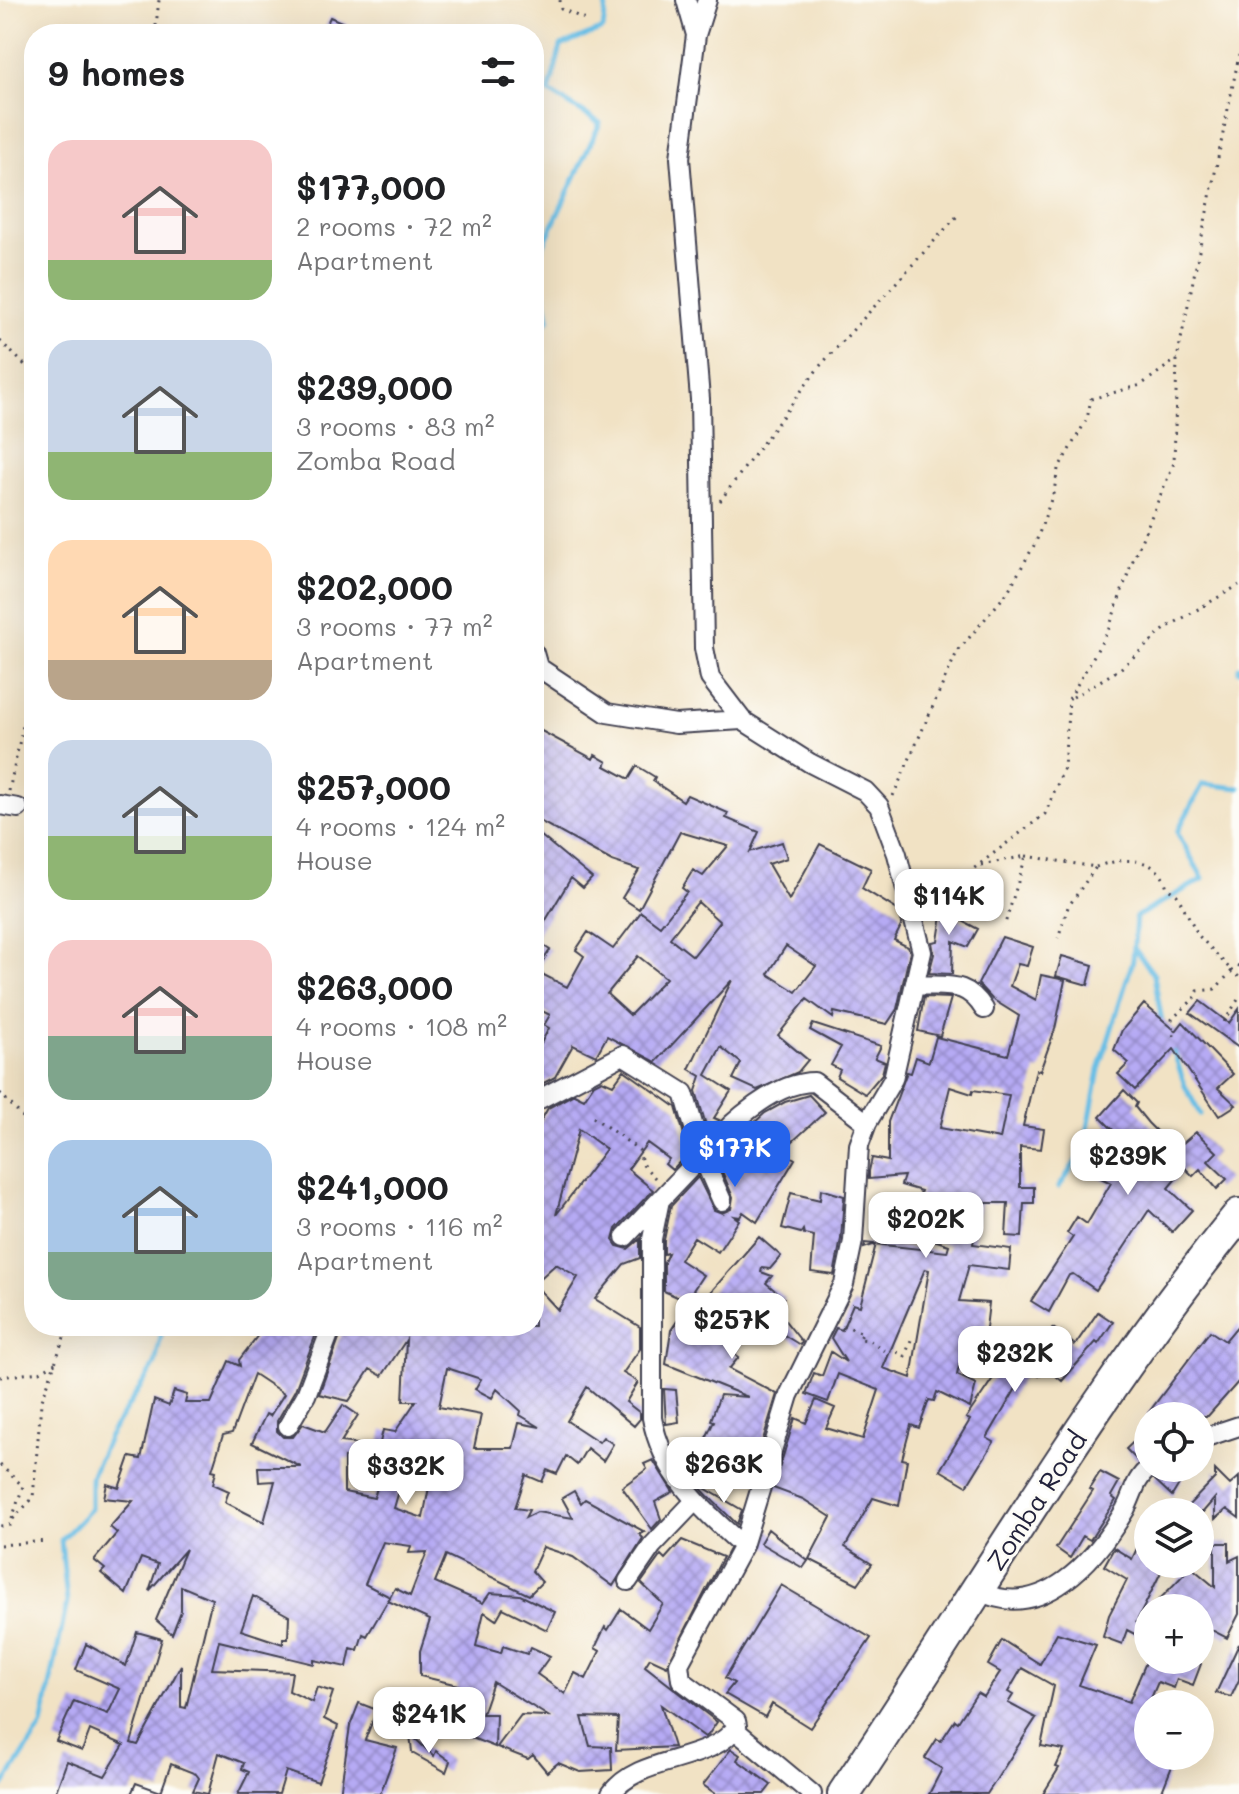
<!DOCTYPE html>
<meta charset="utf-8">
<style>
:root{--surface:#fff;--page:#f6f6f6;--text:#202124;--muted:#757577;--accent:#2563eb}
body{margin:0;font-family:Mali,sans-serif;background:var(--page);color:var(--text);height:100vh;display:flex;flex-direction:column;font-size:30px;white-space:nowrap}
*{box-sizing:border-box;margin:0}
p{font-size:26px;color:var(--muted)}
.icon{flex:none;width:44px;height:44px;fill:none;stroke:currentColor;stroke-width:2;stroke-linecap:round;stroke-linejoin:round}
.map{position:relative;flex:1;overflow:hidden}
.sheet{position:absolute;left:24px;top:24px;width:520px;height:1312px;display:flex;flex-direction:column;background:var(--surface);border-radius:32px;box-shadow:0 8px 32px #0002}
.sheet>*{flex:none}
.controls{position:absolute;left:1134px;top:1402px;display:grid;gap:16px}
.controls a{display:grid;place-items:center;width:80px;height:80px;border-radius:50%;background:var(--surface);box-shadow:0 8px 32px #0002;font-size:40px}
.price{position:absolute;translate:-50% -68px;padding:0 18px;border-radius:16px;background:#fff;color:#222;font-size:26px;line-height:52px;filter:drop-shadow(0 2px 4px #0008)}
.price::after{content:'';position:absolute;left:50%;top:48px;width:24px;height:18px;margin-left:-12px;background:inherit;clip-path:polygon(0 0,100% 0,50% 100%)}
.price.selected{background:var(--accent);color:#fff}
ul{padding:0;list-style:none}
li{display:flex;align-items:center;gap:24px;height:200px;padding:0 24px}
li span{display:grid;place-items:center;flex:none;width:224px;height:160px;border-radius:24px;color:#555}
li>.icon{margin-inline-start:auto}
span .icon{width:96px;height:96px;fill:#fffc;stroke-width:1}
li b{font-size:34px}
h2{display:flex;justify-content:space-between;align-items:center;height:96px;padding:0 24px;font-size:34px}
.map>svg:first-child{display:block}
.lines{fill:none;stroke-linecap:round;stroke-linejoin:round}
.stream{stroke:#68bee5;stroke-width:5}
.building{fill:url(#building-cross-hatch);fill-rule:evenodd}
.street-casing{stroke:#413f50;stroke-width:22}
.highway-casing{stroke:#413f50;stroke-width:36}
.path{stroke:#413f50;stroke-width:3;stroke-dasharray:2 6;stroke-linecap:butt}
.street{stroke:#fff;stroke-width:18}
.highway{stroke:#fff;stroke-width:32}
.labels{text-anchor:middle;stroke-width:6;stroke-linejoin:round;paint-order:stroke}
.street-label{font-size:26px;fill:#22223b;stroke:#fdfcf7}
</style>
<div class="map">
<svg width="1239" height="1794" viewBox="0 0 1239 1794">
<defs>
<pattern id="building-cross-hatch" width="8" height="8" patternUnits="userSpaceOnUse" patternTransform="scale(2)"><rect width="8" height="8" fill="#b6aaf4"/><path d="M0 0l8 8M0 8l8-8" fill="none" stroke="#948ac7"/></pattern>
</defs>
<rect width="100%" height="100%" fill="#fdfcf7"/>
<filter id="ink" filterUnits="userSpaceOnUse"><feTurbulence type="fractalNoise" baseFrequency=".0125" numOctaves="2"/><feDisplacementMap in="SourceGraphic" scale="16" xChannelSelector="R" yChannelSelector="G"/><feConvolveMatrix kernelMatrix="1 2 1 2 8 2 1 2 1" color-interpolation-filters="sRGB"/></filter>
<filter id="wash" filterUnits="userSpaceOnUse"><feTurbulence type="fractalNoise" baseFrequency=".006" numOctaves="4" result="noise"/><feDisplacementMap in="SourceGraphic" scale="32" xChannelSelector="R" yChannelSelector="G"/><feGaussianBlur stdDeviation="1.8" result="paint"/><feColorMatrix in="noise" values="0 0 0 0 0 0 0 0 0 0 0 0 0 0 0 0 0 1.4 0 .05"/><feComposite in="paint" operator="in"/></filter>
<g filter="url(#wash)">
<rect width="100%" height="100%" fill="#f1e2c4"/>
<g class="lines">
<path class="stream" d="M534,342l15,-24 -11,-61 62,-134 -51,-31 12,-46 42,-17 4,-29
M1239,667v4
M1134,948l20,27 8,47
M1172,1046l13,40 15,28
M1059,1187l25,-38 15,-79 34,-110 3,-43 67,-38 -26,-47 26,-48 36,4
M0,1791l42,-65 25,-124 -6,-62 30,-31v-32l18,-41 46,-72 8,-38"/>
</g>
<g id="blocks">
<path class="building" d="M330,17l39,17h-47z
M534,727l59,32 2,-4 12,7 -2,4 24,13 8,-13 18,11 -2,4 30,20 4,-6 41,18 -2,5 33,14 -9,20 32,-10 5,16 -19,6 21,36 31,-56 51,25 -9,19 37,23 3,13 -8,16 14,7 2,5 -13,57 -10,15 -53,-12 -1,6 -26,-19 -29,36 30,25 -10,12 -41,18 -24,-11 8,-16 -20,-16 -15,28 25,16 -17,27 5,2 -11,12 -12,-41 5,-15 -12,-7 43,-89 -76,82 -49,-26 -11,20 -23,-11 -18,32 -21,11v-32l15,-28 -5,-3 6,-10 -16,-8v-67l16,10 -14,21 31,16 17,-31 -8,-6 12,-18 25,17 28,-37 19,14 27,-34 -5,-4 11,-18 10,6 25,-30 -48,-14 -41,77 -17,-11 17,-28 -27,-9 -78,-43zM698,902l22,20 -27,34 -23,-18zM786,946l30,20 -20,26 -28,-18zM638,956l28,22 -36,37 -23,-21z
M534,830l58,48 -9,10 -12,-10 -37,62z
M934,897l21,9 -6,8 29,15 -10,18 -15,-6 -1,33 -23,-1 5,-19 -2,-12 6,-1 4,-26 -14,-6z
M1002,937l31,10 -6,19 -9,-2 -8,22 26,14 5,-25 24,5 -10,49 -15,42 -4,-1 -13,56 21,3 -3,20 -21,-2v40h14v16h-10l-2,34 -16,-1 2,-33h-28l-7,41 38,5 -2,21 -40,-5 -10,36 30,2 -5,42 -19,-5 -8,35 19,9 -6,24 -33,-16 -3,9 -5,-1 -10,28 -8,-3 -9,34 5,1 -8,46 -26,-8 -28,49 27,17 -14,20 -49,-25 22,-42 -28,-18 -30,-11 22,-70 11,5 10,-23 19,8 -9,20 37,11 16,-49 -41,-16 -10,28 -22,-8 8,-21 8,3 9,-24 15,10 -15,-24 5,-10 6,2 11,-26 7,2 16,-62 -12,4 1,-5 82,9 2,-7 -76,-25 4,-13 34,12 10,-28 -20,-6 3,-9 -35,3v-8l3,-13 16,3v-39l19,-50 4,1 5,-16 13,5 7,-25 72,18 11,-39 -27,-17 -14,-15zM950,1087l22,7 1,-4 36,5 -9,44 -60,-11zM925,1269l4,1 -18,108 -28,-10z
M1062,956l31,9 -5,20 -32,-9z
M924,997l27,1 -11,38 -22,-5z
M1200,1001l29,22 10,-14v39l-49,-35z
M1144,1004l32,27 7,-9 50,52 -15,14 18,17 -17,11 -45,-67 -39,41 -17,-16 11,-11 -15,-13 8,-20z
M813,1024l68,22 -6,12 10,4 -3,12 -17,20 -28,-17 3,-7 -9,-5 10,-18 -31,-17z
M624,1070l52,37 13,45 -17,18 -7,-6 4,-5 -22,-16 -19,26 25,21 -37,39 -3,11 4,6 11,3 12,-10v19l-16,6 -29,35 45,28v22l-17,24 15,9 -12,20 14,11v6l-6,7 -47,-39 -20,34 32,21 4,-5 10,7 -10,17 -16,-13 -10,17 -11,-9 -9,18 -10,-4 -5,12 -16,-7 -11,33 14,2 -4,8 12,-6 36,6 -11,-20 12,-7 7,12 4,-4 60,33 -6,2 4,4 -30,48 -40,-29 -30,-10 -11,24 10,11 -13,13 -83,-40 -11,27 48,21 7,-10 30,2 35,17 -8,18 -44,-22 -7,12 -12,-8 -8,34 25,7 2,-7 24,8 4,-7 19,9 -13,18 28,20 10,-21 11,6 14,-28 -5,-3 10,-21 3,3 13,-21 27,20 15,-25 -22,-21 20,-28 4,4 17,-19 41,17 -56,109 -17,-8 -5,8 72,56 -9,13 -3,2 -44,-32 13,42 -58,3 2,-32 -36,-1 8,29 21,1 1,23 -32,2 -22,-9 -11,9 -14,-17 -5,4 -31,-12 24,-32 27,1 -55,-34 -11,32h14l-1,33 -67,-26 5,-13 15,6 10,-29 -38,-9v-25l10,-31 -42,-19 7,-13 15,8 17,-44 -18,1 2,-7 -28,-4 -18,42 25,13 -23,39 -4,-2 -5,16 -7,-2 -4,19 -33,-7v4l-95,-23 -7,28 80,3 -3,19 23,11 5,-15 16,5 -9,27 14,7 -20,56 -32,-11 -7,23h-41l11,-22 -7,-3 2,-6 -25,-10 -11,41 -15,-3 6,-13 -3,-4 -25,-10 -10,28 -25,-9 -5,11h-76l12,-33 38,15 19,-31 -34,-15 -8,21 -26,-10 18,-40 34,13 12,-25 -44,-19 10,-26 40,22 11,-34 25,7 -31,104 7,2 43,-80v42l5,1 26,-109 -31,-13v25l-9,23 -16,-14 30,-71 -37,42 9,-27 -17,-6 -15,36 -25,-21 4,-4 -11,-9 23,-27 -7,-6 23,-26 -29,-3 3,-14 12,4 11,-31 11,2 13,-59 15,6 5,-15 13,4 -2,8h26l18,-42 11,5 -1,-6 26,-34h54l-24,64 -18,31v10l6,6h10l10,-13 22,8 18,-27 15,10 -17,27 38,5 4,-17 12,2 21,-31h-13l3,-61 -24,36 -12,-7 -21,32 -30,-7 25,-68h190v-193l14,-25 26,-14 10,5 10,-15 8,-4 11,5zM579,1129l27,20 -50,66zM556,1264l22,13 -20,33 -24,-26zM447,1368l34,11 -6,10 17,9 5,-9 24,22 -1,4 20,12 -21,-4 -6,25h-39l7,-33 -42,-8zM254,1374l30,20 -14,22 -4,-2 -14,29 49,24h-43l1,15 16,-1 -11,41 -39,-20 4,-11 -16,-7 3,-13 -4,-1 11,-35 9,-2zM344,1458l40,5 -10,35 -30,-6zM403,1477l27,5 -7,36 -29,-10zM253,1596l36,20 -1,22h-5v6l-42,-14z
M1124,1090l13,13 -2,4 13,16 27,27 21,-18 21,20 -9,9 19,18 -10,10 -17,-20 -7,7 -8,-8 -17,20 24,22 -20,22 -23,-22 -53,80 -23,-16 -4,1 -20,37 -18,-11 42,-64 -6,-4 10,-16 10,7 24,-41 -14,-7 21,-41 -18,-18z
M809,1095l16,17 -43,39 13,8 -38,63 -14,-10 -3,5 -6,-1 5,4 -21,32 -24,-15 -14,23 23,15 -17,26 -22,-10v-29l4,-9 -4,1v-14l7,-34 27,-29 16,33 8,3 9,-4 2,-12 -17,-39 49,-45 20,-11z
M821,1189l23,7 -3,43 -7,36 -23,-3 3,-36 -10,-2 -1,-4 -2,3 -19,-5 9,-35 29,7z
M759,1237l22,19 -11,13 -8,-1 -1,4 11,4 -6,7 18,15 -9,10 27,34 -2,3 -21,-13 -6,6 -20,-17 -18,33 4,3 -10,12 48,25 -27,88 -59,-12 23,-49 -3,-1 9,-25 28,2 -82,-33 5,-34 17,-25 7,5z
M1098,1312l15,10 -15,22 -2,-2 -34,39 -7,-6 6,-9 -9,-8 -13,18 -11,-8 -41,70 7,4 -27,44 -27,-16 30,-50 -4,-2 49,-72 16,11 22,-29 22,17z
M1239,1324v57l-31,35h-62l64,-85 15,10z
M664,1389l12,1 3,32 -13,2z
M1148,1428v28l-10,5 -12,-12z
M653,1460l20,32 -18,10 6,17 -9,10 -30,-42 25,-18 -3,-5z
M1161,1468h28l-17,28 -18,-17z
M1215,1470l15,15 9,-8v41l-12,-9 -12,10v-21l-12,14h-21l33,-34z
M1100,1472l19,10 -8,14 5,4 -26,40 -7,-4 -13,22 -14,-10 37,-57 -4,-2z
M696,1483l46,27 -5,14 -29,-28z
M1148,1525v39h17l-29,59 12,-12v30l-21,-11 -5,14 -19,-7 6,-22 18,-35 -23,-14 10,-18 18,11z
M768,1529l40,32 -5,7 -43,-25z
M1215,1543h14v18l10,-5v58l-12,24 -27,-14v-16h-49l40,-41 24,20z
M781,1585l90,53 -61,90 -38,-24 -7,13 -40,-23 9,-11 -9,-5z
M1057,1633l39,12 -17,40 50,17 18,-42h45l9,4 -8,21 -16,-6 -3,9 -16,-6 -19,44 9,4v26h28l-15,38h-118l16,-26 -3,-1 8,-17 -23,-4 13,-60 -32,-18 -14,24 5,3 -5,8 28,15 -49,76h-58l13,-25 -17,-11 12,-19 4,2 14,-21 3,2 19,-29 7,4 16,-25 -12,-7 14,-25 38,24z
M1239,1644v36l-8,17 -15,-4z
M359,1703l18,7 -12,30 32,8 -17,46h-40l10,-68z
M410,1734l24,22 2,-5 14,10 -4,11 -34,-19z
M731,1749l9,6 -3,5 34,25 -7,9h-48l-13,-9z"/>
</g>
</g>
<g filter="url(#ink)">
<use href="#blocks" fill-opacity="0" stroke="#413f50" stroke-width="2"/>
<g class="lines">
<defs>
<path id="street" d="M696,35l11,-35
M534,653l4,14 69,46 69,11 66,-4
M0,805l18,3
M917,985c31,2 49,-5 67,24
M534,1102l89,-47 61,38 19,65 19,43
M660,1200l-8,39v179c10,56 50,91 91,128
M625,1237l106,-112c21,-19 53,-43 83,-43l53,41
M288,1426l18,-31 26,-69
M1200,1439l39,-13
M628,1581l24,-35 42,-44
M979,1591c63,32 117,-32 146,-81 8,-15 10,-31 24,-42
M735,1730l77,64
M611,1794c28,-40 100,-29 126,-68l-1,-5 -55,-41 -2,-16 64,-118 46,-151 55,-111 9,-43 6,-96 8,-22 26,-44 29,-127 -25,-98 -18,-48 -14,-15 -55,-28 -68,-43 -32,-42 -6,-30 -4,-249 -20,-241 16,-123 -10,-35"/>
<path id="highway" d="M844,1794c131,-194 247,-397 395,-579"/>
</defs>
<use href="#street" class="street-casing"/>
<use href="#highway" class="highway-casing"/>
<path class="path" d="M560,0l1,9 26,11
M155,34l4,-34
M0,341l27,26 7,13
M720,501l99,-134 139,-152
M1073,697l47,-28 46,-41 73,-43
M9,791l25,-117
M893,796l64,-144 50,-59 29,-51 18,-51 4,-22 29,-50 4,-20 50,-14 36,-26
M1026,856l70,11 -28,40 -10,31
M981,865l45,-9 -21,68
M1096,867c25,-10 63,-12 71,21l10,7 22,41 33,35 -17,18 -17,2 -1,5 -25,23 2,17
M919,873l32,13 94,-72 19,-46 5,-69 39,-68 23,-66 43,-102 3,-104 62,-304
M1239,965l-7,6 7,6
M1224,1022l15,-24
M0,1093l34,36
M593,1117l46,33 3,14 14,15
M843,1325l20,8 -4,6 10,1 19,13 4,-3 13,6 6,-16
M0,1377l40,-5 17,-10
M0,1465l23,21 -13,39 -10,1
M13,1519l20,-21 8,-95 27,-77
M0,1545l47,-4"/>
<use href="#street" class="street"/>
<use href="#highway" class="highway"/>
</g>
</g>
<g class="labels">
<g class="street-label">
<text transform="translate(1037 1501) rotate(-57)" y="9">Zomba Road</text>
</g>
</g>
</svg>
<div class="controls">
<a><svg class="icon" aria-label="locate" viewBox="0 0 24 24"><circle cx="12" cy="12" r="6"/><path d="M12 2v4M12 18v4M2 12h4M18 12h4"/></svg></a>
<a><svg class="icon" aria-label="layers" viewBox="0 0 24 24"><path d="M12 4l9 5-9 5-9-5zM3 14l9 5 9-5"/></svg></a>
<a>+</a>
<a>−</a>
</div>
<b class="price" style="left:949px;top:937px">$114K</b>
<b class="price selected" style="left:735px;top:1189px">$177K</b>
<b class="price" style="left:1128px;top:1197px">$239K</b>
<b class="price" style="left:926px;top:1260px">$202K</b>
<b class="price" style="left:732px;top:1361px">$257K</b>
<b class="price" style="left:1015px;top:1394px">$232K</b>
<b class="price" style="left:724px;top:1505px">$263K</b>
<b class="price" style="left:406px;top:1507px">$332K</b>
<b class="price" style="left:429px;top:1755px">$241K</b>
<section class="sheet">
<h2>9 homes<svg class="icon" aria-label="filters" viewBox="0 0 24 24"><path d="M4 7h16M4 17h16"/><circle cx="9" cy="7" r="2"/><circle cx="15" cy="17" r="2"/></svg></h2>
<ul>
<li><span style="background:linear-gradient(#f6c9c9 75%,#8fb573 0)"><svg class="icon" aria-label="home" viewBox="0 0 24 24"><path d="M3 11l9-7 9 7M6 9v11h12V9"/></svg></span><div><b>$177,000</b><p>2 rooms · 72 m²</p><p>Apartment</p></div></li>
<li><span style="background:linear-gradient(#c9d6e8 70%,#8fb573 0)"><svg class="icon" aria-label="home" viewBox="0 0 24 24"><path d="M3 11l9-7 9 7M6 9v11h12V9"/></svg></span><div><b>$239,000</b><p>3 rooms · 83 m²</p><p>Zomba Road</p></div></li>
<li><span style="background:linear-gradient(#ffd9b3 75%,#b9a48a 0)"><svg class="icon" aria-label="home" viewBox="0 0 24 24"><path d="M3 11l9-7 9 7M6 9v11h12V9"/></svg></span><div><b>$202,000</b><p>3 rooms · 77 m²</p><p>Apartment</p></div></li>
<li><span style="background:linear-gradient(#c9d6e8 60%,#8fb573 0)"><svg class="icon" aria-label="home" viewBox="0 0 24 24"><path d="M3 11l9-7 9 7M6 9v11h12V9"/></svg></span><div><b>$257,000</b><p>4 rooms · 124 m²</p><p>House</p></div></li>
<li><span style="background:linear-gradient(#f6c9c9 60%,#7fa58c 0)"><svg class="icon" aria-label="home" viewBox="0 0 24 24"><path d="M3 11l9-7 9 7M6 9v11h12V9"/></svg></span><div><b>$263,000</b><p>4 rooms · 108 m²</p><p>House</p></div></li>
<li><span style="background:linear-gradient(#a9c7e8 70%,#7fa58c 0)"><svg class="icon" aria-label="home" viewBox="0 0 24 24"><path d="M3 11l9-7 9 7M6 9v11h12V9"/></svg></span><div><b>$241,000</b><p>3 rooms · 116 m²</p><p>Apartment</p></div></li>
</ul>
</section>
</div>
